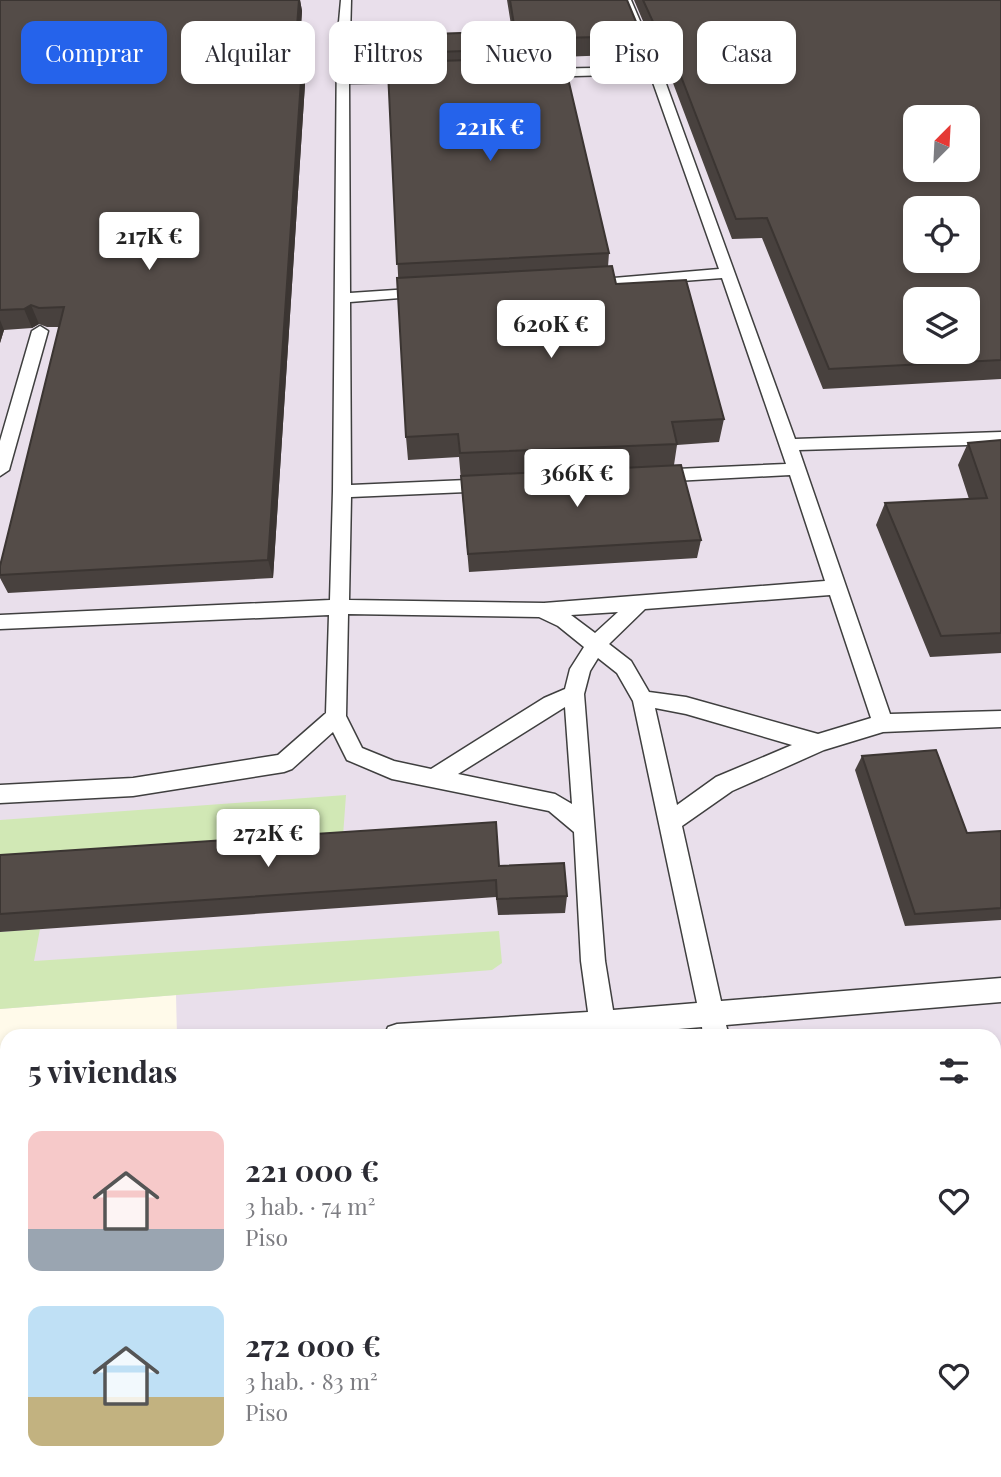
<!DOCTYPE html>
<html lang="es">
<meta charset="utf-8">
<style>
:root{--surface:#fff;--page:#f2f2f3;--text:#2b2b33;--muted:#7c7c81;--accent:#2563eb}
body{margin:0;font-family:"Playfair Display",serif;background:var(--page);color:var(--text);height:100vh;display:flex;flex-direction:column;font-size:26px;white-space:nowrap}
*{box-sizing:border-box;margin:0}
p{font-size:23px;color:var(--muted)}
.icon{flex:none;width:38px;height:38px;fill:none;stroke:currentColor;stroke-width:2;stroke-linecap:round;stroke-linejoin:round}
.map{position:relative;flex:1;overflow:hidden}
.details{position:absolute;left:0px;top:1029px;width:1001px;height:448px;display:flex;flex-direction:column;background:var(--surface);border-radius:21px 21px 0 0;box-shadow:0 4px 10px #0003}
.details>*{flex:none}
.hud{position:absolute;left:21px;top:21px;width:959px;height:63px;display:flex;gap:14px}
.needle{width:46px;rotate:24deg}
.buttons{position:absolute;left:903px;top:105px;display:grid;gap:14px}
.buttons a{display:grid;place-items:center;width:77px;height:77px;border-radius:14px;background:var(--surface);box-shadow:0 4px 10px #0003;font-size:35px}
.price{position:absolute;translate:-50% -60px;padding:0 16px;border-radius:7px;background:#fff;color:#222;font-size:23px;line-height:46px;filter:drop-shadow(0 2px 4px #0008)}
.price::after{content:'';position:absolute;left:50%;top:42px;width:21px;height:16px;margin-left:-10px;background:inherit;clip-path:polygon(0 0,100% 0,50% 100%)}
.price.active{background:var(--accent);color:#fff}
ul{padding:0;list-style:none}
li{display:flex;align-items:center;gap:21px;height:175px;padding:0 28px}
li span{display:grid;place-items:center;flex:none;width:196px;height:140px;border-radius:14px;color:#555}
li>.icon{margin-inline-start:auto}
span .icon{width:84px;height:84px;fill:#fffc;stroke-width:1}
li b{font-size:30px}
h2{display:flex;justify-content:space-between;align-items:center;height:84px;padding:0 28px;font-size:30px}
.pill{padding:0 24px;border-radius:14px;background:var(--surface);box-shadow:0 4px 10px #0003;font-size:24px;line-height:63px}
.pill.active{background:var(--accent);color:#fff}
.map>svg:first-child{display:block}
.industrial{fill:#e9dfeb;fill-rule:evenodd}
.green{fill:#d1e8b5}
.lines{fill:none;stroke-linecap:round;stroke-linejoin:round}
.lane-casing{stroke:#3f3f3f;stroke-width:3}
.primary-casing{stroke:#1d1d1d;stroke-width:4}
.path{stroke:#2e2e2e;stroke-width:5;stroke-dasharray:9 4.5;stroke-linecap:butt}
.lane{fill:#fff;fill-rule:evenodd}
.primary{fill:#f9d060;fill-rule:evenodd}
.wall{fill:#48413e}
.shaded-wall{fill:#3b3532}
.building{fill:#544c48;stroke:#3b3532;stroke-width:2;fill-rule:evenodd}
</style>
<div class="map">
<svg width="1001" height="1477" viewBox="0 0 1001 1477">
<rect width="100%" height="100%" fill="#fffaea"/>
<path class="industrial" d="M0,0h1001v1477h-818v-7h811v-434h-817l-1,-41 -176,14zM915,117h53v53h-53zM915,208h53v53h-53zM915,299h53v53h-53z"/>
<path class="green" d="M346,795l-3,41 -343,38v-54z
M40,929l-6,32 465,-30 3,32 -10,7 -492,39v-77z"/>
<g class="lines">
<defs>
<path id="lane" d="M341,0h10l-2,76 66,-2 6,4 -6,4 -66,1 1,210 75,-5 7,4 -7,4 -75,6 1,183 139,-6 9,6 -9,6 -139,6 -2,103 195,3 281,-22 -35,-106 -135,7 -9,-6 9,-6 131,-6 -64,-186 -132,10 -7,-4 7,-4 129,-11 -69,-195 -112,3 -6,-4 6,-4 110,-2 -27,-67h10l30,70 134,369 206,-7v12l-202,6 91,264 111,-3v16l-118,5 -59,18 -92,41 -50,35 39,175 280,-23v24l-275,23 3,11h-26l-1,-9 -82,7 1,2h-237l4,-9 9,-3 191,-12 -7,-51 -7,-129 -25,-21 -157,-32 -45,-19 -14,-28 -41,37 -8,3 -151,24 -133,7v-18l133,-7 145,-23 48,-42 3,-98 -329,14v-14l330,-15 3,-109 4,-447zM830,595l41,123 -53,16 -132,-37 -37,-5 -18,-31 -22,-17 36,-35zM618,612l-23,21 -24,-18zM348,614l191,3 19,9 26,21 -14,22 -5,20 -21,9 -113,71 -37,-8 -32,-13 -16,-32zM598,658l19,15 16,28 64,302 -84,7 -8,-49 -21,-267 6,-23zM565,707l7,97 -17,-10 -97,-20zM655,708l31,6 106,31 -76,32 -39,28z
M40,326l8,5 -39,139 -9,6v-35l32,-110z
M7,1053v26l-7,1v-26z"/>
<path id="primary" d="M1001,1105v48l-7,1v-48z
M0,1190h7v50h-7z
M1001,1244v52l-7,1v-52z
M7,1327v54l-7,1v-54z"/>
</defs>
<use href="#lane" class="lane-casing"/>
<use href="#primary" class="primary-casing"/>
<path class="path" d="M994,1069h7
M0,1146l7,-1
M994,1197l7,-1
M0,1281h7
M994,1422l7,-1
M410,1477l74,-7"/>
<use href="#lane" class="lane"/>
<use href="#primary" class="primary"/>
</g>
<path class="wall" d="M0,0h300l2,11 -4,56 7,17 -32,494 -265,15 -8,-15v-12l59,-239h-12l-8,-3 -7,4 -28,2 -4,13z
M507,0h120l15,36 -2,18 -80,3 49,196 -1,14 8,17 108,135 -5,23 -42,3 -3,20 27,75 -4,18 -228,14 -10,-115 -51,3 -2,-23 -18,-366h18v-18l106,-22z
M634,0h367v379l-178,10 -61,-151 -30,1 -70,-185h-5z
M1001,440v213l-71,4 -54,-132 9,-22 84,-4 -11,-34 10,-22z
M862,756l105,77 34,-2v89l-96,6 -50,-156z
M0,855l499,11 68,30 -2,17 -67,2 -2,-18 -496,35z"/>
<path class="shaded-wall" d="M297,0h3l2,11 -5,74 -3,-18z
M302,66l3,18 -32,494 -5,-18z
M31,305l8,19 -7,4 -8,-19z
M0,320l4,10 -4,13z"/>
<path class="building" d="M0,0h299l-5,67 8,-1 -34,494 -268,15v-9l64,-259 -25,1 -8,-3 -7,4 -24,1z
M510,0h117l15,36 -84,2 2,10 -154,5 -1,-18 110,-4z
M643,0h358v360l-172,9 -62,-151 -31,1 -71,-184h-6zM915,117h53v53h-53zM915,208h53v53h-53zM915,299h53v53h-53z
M563,57l46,196 -212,11 -9,-193h18v-9z
M612,266l4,18 70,-4 38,139 -52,3 5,22 -217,9 -2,-19 -52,3 -9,-159z
M1001,440v193l-60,3 -56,-133 102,-5 -19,-55z
M681,465l20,75 -233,14 -7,-78z
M936,750l31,83 34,-2v77l-86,6 -53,-158z
M496,822l3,44 65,-3 3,33 -70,3 -1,-19 -496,34v-59z"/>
</svg>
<div class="buttons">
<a><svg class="needle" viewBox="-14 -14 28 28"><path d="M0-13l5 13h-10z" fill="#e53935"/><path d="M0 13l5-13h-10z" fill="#7c7c81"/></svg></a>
<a><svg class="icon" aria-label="locate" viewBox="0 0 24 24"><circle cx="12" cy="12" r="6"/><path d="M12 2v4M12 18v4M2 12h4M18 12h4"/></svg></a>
<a><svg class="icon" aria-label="layers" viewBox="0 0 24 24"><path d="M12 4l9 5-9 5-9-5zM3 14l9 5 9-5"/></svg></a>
</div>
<b class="price active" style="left:490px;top:163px">221K €</b>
<b class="price" style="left:149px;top:272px">217K €</b>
<b class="price" style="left:551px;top:360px">620K €</b>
<b class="price" style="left:577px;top:509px">366K €</b>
<b class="price" style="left:268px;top:869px">272K €</b>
<div class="hud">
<a class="pill active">Comprar</a>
<a class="pill">Alquilar</a>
<a class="pill">Filtros</a>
<a class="pill">Nuevo</a>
<a class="pill">Piso</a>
<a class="pill">Casa</a>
</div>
<section class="details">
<h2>5 viviendas<svg class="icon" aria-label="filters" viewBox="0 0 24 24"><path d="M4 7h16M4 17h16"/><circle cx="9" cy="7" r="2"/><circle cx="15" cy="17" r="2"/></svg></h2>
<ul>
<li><span style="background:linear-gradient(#f6c9c9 70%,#9aa5b1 0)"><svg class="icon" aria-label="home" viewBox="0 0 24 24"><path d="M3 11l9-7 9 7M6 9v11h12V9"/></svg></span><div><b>221 000 €</b><p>3 hab. · 74 m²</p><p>Piso</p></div><svg class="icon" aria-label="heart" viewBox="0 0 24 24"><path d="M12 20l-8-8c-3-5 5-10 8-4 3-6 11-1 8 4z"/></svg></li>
<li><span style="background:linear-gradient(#bfe0f5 65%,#c2b280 0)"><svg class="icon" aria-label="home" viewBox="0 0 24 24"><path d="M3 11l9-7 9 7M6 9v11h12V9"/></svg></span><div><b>272 000 €</b><p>3 hab. · 83 m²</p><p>Piso</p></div><svg class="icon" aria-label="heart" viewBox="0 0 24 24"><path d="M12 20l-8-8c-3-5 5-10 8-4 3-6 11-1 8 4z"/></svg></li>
</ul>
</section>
</div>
